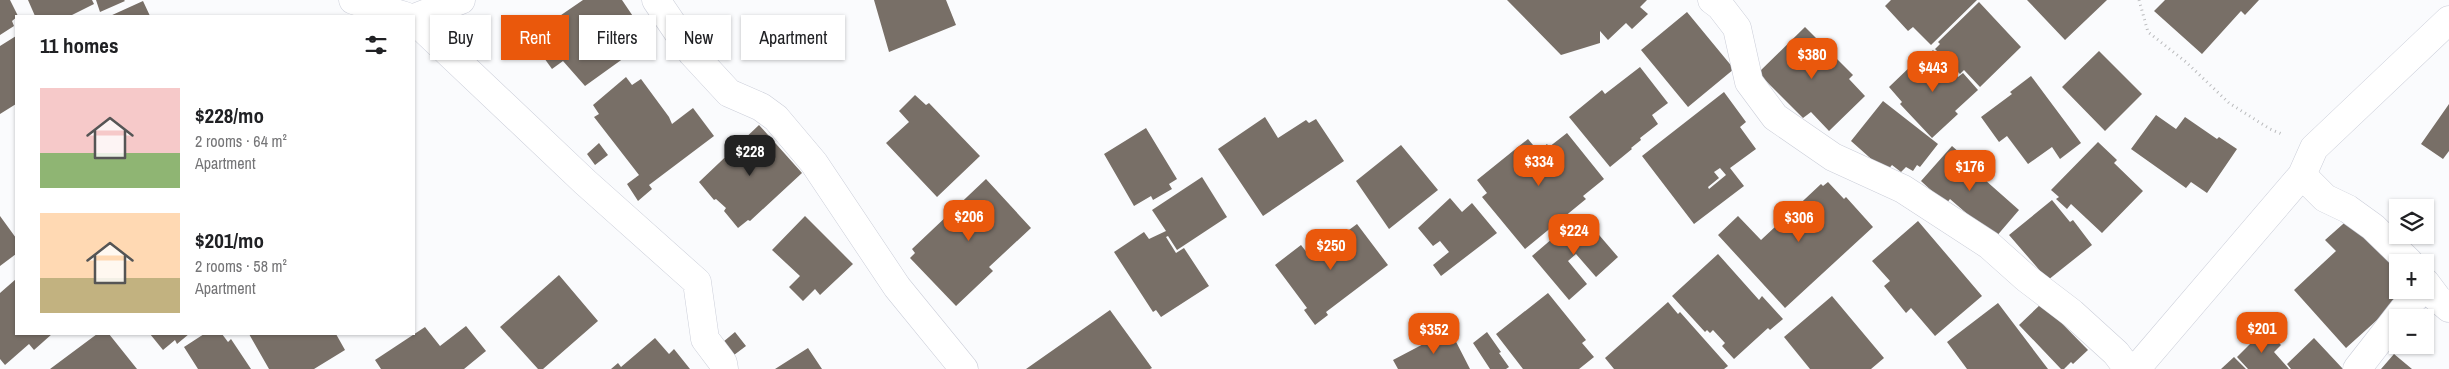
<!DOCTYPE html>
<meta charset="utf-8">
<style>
:root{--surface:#fff;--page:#f6f6f6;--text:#202124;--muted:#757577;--accent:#ea580c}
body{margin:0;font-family:"Archivo Narrow",sans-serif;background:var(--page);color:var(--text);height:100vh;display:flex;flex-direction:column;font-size:19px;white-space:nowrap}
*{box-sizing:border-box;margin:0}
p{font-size:16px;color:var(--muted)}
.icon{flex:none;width:28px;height:28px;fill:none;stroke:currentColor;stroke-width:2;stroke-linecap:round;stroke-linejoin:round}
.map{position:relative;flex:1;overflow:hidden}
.drawer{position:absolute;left:15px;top:15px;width:400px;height:320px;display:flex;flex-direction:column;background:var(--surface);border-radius:0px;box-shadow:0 1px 4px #0004}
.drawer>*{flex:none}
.hud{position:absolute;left:430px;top:15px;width:475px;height:45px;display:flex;gap:10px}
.controls{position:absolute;left:2389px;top:199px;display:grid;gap:10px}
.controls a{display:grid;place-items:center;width:45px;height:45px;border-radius:0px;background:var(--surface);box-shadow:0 1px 4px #0004;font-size:25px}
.price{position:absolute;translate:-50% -42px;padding:0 11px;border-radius:10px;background:var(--accent);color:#fff;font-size:16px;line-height:32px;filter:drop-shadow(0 1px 2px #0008)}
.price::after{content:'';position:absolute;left:50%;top:30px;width:15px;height:11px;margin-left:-8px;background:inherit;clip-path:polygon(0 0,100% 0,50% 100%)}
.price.selected{background:#222;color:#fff}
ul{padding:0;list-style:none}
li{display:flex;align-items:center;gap:15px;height:125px;padding:0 25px}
li span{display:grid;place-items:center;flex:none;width:140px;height:100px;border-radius:0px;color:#555}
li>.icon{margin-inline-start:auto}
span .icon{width:60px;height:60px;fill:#fffc;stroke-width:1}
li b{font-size:21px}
h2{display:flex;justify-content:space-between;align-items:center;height:60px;padding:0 25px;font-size:21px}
.pill{padding:0 18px;border-radius:0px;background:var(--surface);box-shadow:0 1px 4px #0004;font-size:18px;line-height:45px}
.pill.selected{background:var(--accent);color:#fff}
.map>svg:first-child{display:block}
.building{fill:#786f67;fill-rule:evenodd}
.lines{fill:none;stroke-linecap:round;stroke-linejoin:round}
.minor-casing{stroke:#cbced9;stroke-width:29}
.path{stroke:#babbbd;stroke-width:3;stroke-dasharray:1 4;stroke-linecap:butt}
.minor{stroke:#fff;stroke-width:28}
</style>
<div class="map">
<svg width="2449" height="369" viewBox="0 0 2449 369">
<rect width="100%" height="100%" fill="#fafbfd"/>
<path class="building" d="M0,0h10l8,16 -6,5 2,5 -14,9z
M28,0h64l2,4 -24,12h-35z
M96,0h28l1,1 -25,11z
M583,0h39l27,40 -64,46 -22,-25 -11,8 -23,-32z
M874,0h72l10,25 -67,27z
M1507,0h140l-7,7 8,7 -16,15 -6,-6 -18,17 -8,-9v12l-39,12z
M1891,0h86l-46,45 -18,-18 -5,4 -23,-25z
M2027,0h80l-42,40z
M2165,0h94l-14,15 -4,-4 -39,43 -48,-43z
M143,1l7,15h-40z
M1979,2l42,45 -41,40 -16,-17 -4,4 -25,-25 5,-5 -2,-2z
M1687,12l47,57 -46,38 -47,-57z
M1805,27l48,48 -4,4 16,17 -36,35 -18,-19 -8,6 -45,-45z
M16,36v68l-16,10v-68z
M1933,50l25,27 5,-4 15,17 -23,21 3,3 -26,24 -32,-34 2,-2 -13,-15 25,-24 3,3z
M2099,51l43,43 -37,37 -43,-44z
M1640,67l28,36 -16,12 6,9 -18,14 1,2 -10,8 1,1 -22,18 -41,-50 33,-27 3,4z
M2031,76l50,67 -21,16 -8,-12 -24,17 -21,-28 -8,6 -18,-25 31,-23 -2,-2z
M626,77l6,8 9,-6 28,38 3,7 21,-16 21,28 -65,49 3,4 -14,12 -11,-17 12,-9 -45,-58 5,-3 -6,-9z
M1724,92l22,30 -6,5 16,22 -26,19 14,18 -50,38 -52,-68zM1720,168l6,7 -17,14 -1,-2 11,-9 -5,-6z
M915,95l11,10 3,-2 51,53 -43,41 -51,-54 23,-21 -10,-11z
M1883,101l55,43 -18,23 -3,-2 -4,6 -7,-4 -5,5 -9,-7 -6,7 -35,-31z
M2449,104v47l-6,8 -22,-15z
M2156,115l20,14 9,-12 32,22 2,-2 18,12 -30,44 -16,-11 -5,6 -55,-39z
M1265,117l13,21 28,-18 3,3 7,-4 28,42 -81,55 -45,-67z
M759,125l43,48 -52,48 -2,-1 -10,8 -14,-17 2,-3 -10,-9 -2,1 -15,-18z
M1146,128l31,51 -8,5 3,5 -19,11 -2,-4 -17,10 -30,-52z
M1567,133l37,46 -21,17 3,3 -61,50 -43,-52 5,-4 -10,-13 51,-41 10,12 9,-7 2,3z
M2098,142l19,18 -3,3 29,28 -41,42 -31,-29 -4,5 -11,-10 3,-2 -8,-7z
M599,143l9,12 -13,10 -8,-11z
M1401,145l37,45 -49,39 -33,-48z
M1952,146l26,23 -2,3 43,38 -24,28 -45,-39 -4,5 -25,-23z
M1202,177l25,40 -50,33 -9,-14 -2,1 10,16 8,-5 25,38 -48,31 -5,-7 -3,2 -39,-60 30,-20 5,7 17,-8 -14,-21z
M986,179l45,49 -42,39 4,4 -37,35 -46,-48 5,-5 -3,-4z
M1828,182l16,17 2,-2 27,30 -88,81 -67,-73 20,-19 23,24 60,-56 2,2z
M1450,198l12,14 10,-9 25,30 -56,43 -8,-11 16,-13 -9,-11 -7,5 -15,-18z
M2052,200l18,22 3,-2 19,25 -44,35 -39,-45z
M1581,214l37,43 -22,20 -20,-23 -8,7 19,23 -18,16 -37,-44z
M0,216l16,22v16l-16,12z
M805,216l48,48 -33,31 -5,-6 -12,12 -14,-14 11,-11 -28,-26z
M2351,217l47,51v22h7l-8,12 -51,46 -52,-58 42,-39 -11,-11z
M1918,221l64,75 -47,40 -24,-28 -5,5 -22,-27 6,-5 -18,-20z
M1357,224l31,41 -62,47 2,3 -13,10 -11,-15 3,-2 -32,-43 26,-20 7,9 23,-17 3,4z
M1718,254l41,46 3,-4 21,23 -13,11 -2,-2 -34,31 -12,-13 3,-3 -12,-13 -3,3 -3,-3 -2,2 -33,-36z
M559,275l39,46 -55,48h-5l-38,-42z
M16,279v55h36l-18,16 -5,-6 -24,21 -5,-6v-66z
M1548,293l38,47 -4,3 12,14 -15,12h-56l-27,-35z
M1832,296l52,62 -13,11h-61l-26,-32z
M1668,302l10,12 2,-2 48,54 -4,3h-110l-9,-11z
M1998,303l50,66h-81l-20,-27z
M2042,303l46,47 -15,14 -2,-2 -7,7h-3l-42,-44z
M1110,310l42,58 -2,1h-124z
M466,326l20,25 -22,18h-83l-6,-9 50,-33 15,19z
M2265,329l16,16 -7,7 15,17h-41l-11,-12z
M1450,330l20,39h-72l-5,-9z
M735,332l11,14 -12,9 -11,-13z
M1487,332l14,20 -2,1 10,14 -3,2h-16l-17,-26z
M97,334h12l28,35h-87z
M150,334h39l-12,10 -2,-4 -12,10z
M204,334h18l6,8 3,-3 20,30h-53l-14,-22z
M249,334h87l9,16 -31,19h-45z
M655,338l14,16 5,-5 16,20h-79l7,-6 3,4z
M2314,338l29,31h-52l-4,-5z
M808,348l14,21h-47z
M2394,354l18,15h-31z
M2234,357l12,12h-25z"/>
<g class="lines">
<defs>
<path id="minor" d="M353,0l52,16
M656,0l36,53 37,40 32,14 15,11 38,45 83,124 67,82
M1712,0l8,6 17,22 12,54 26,35 58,40 70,32 86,56 37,33 46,35 44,40 12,16
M414,18l47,-18
M414,20l171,162 112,100 8,57 18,24 1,6
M2302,175l23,23 23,11 25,18 36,35
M2425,282l12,16 12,10
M2136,369l166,-194 12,-27 135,-128
M2357,369l46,-59 19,-20"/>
</defs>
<use href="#minor" class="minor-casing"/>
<path class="path" d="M2139,0l9,32 38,30 43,41 41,26 14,6"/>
<use href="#minor" class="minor"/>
</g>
</svg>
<div class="controls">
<a><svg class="icon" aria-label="layers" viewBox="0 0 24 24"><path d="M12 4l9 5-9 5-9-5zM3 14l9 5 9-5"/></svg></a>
<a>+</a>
<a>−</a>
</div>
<b class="price" style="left:1812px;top:80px">$380</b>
<b class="price" style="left:1933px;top:93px">$443</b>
<b class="price selected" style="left:750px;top:177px">$228</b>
<b class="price" style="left:1539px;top:187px">$334</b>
<b class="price" style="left:1970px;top:192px">$176</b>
<b class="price" style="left:969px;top:242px">$206</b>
<b class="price" style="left:1799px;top:243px">$306</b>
<b class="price" style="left:1574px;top:256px">$224</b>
<b class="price" style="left:1331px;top:271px">$250</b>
<b class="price" style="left:2262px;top:354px">$201</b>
<b class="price" style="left:1434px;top:355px">$352</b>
<div class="hud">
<a class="pill">Buy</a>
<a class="pill selected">Rent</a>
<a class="pill">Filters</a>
<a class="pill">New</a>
<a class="pill">Apartment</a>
</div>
<section class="drawer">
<h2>11 homes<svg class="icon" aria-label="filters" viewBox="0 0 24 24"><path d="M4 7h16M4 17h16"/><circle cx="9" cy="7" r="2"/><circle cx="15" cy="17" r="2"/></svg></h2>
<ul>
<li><span style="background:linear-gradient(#f6c9c9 65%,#8fb573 0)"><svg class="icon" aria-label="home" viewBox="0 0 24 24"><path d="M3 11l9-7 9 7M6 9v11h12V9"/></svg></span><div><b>$228/mo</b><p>2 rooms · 64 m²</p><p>Apartment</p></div></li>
<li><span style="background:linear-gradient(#ffd9b3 65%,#c2b280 0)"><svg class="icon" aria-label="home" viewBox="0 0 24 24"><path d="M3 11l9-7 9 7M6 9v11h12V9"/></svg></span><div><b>$201/mo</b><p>2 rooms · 58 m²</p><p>Apartment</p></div></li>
</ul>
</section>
</div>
